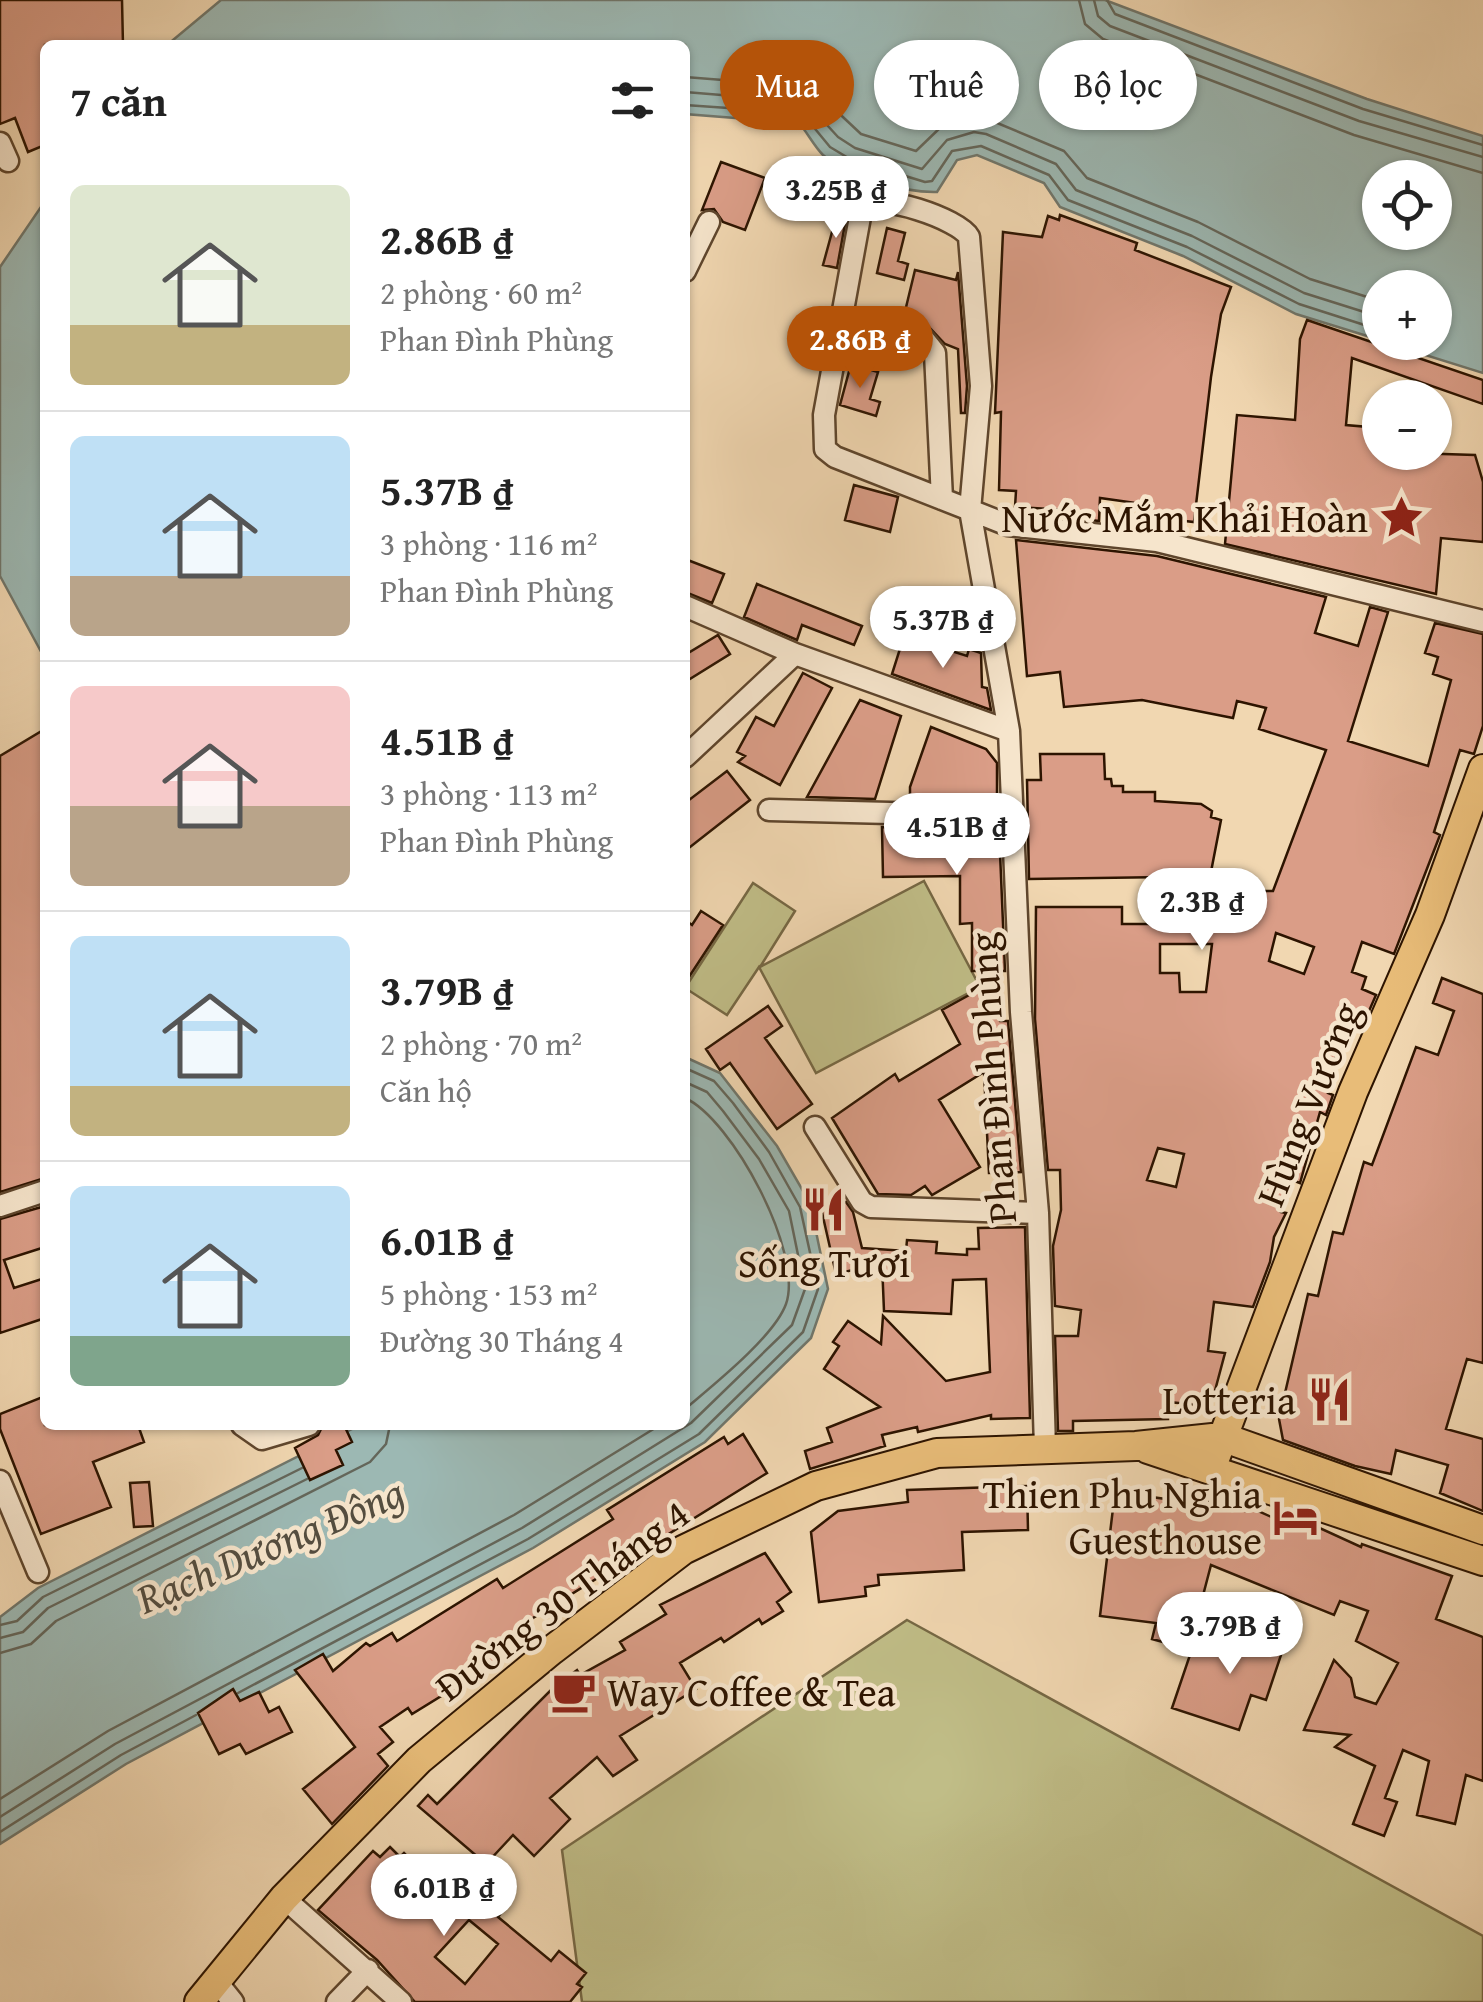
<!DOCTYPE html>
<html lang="vi">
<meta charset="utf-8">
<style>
:root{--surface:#fff;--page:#f6f6f6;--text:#222;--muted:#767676;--line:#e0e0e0;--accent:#b45309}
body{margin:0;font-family:"Gentium Book Plus",serif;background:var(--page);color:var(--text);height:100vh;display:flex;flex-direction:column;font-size:38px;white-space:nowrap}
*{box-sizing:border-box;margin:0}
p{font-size:32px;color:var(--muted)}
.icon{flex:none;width:55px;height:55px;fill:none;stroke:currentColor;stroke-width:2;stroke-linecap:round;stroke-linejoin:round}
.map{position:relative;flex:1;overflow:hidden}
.panel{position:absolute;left:40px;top:40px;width:650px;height:1390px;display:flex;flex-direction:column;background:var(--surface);border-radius:15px;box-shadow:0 2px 8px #0004}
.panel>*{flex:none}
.banner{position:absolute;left:720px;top:40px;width:612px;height:90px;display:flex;gap:20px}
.controls{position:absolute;left:1362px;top:160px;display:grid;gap:20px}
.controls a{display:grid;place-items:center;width:90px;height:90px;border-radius:50%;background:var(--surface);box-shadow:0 2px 8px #0004;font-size:50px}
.price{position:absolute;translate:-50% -85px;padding:0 22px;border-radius:35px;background:#fff;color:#222;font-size:32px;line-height:65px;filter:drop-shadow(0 2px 5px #0008)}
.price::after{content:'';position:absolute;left:50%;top:60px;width:30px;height:22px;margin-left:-15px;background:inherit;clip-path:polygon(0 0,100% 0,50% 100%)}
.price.on{background:var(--accent);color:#fff}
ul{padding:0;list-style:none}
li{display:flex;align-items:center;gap:30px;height:250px;padding:0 30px}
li+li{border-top:2px solid var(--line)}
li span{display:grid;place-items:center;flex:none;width:280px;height:200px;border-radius:15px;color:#555}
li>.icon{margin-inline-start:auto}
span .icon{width:120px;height:120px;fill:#fffc;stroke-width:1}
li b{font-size:42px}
h2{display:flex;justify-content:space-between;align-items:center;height:120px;padding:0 30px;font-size:42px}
.pill{padding:0 35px;border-radius:45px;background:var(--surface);box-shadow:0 2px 8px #0004;font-size:35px;line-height:90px}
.pill.on{background:var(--accent);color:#fff}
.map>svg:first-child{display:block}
.green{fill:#c0bd87;stroke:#766844;stroke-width:2.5}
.water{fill:#9cb8b3;stroke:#70766b;stroke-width:2.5;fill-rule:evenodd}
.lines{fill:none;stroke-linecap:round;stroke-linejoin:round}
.shore{stroke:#64665a;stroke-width:2.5}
.building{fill:#da9d87;stroke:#2d1400;stroke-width:2.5;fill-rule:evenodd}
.minor-casing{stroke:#5e452c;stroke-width:25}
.major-casing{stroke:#2d1400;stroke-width:32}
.minor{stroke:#f6e5cc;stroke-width:20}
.major{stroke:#e8bc78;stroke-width:28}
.labels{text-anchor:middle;stroke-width:9;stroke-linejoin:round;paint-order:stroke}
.poi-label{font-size:40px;fill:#2d1400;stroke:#f6e5cc;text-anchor:end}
.street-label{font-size:40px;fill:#2d1400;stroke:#f6e5cc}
.water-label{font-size:42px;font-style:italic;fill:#544d3f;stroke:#f6e5cc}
</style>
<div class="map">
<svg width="1483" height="2002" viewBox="0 0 1483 2002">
<rect width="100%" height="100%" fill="#f1d7b1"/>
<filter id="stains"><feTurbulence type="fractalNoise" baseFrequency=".002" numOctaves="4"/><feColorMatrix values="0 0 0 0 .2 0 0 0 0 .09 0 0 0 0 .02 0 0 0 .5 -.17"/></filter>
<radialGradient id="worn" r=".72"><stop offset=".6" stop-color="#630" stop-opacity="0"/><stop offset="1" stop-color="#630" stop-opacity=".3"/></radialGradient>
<path class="green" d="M924,881l56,106 -164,86 -57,-106 -32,48 -42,-27 68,-105 42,28 -35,56z
M907,1620l576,316v66h-901l-20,-152z"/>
<path class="water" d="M221,0h884l262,99 116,37v237l-96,-30 48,-1v-54h-55v52l-84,-26 -113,-58 -123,-49 -16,-24 -67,-28 -20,5 -20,32c-32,1 -90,-16 -114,-37 -9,-9 -16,-23 -24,-32l-114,-9v-69h-518zM1380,178h55v54h-55z
M45,201v458l-45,-83v-309z
M685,1057l35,16 57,73 33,57 18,86 -17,49 -106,104 -172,106 -407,216 -126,80v-227l38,-29 322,-163h325z"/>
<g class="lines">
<path class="shore" d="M1079,0l6,24 18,15 251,96 129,38
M1094,0l4,16 12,10 249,95 124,36
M1107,0l8,14 248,95 120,36
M685,77l126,10 50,47 55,17 27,-26 29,-7 18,2 74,31 23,27 111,44 112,57 70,22
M685,92l121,10 32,35 17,11 67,21 25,-29 27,-8 12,2 70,30 20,26 116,46 112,57 76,24
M685,105l117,8 28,34 20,12 75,23 7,-1 20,-30 29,-5 68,29 19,25 119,47 112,57 81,26
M685,1098c47,21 119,155 101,206 -12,33 -74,82 -101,105
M0,1625l17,-4 26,-24 259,-129
M0,1638l23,-6 25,-24 259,-129
M0,1653l31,-9 25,-23 314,-159 16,-18 4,-19
M238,1693l290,-154 171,-105 104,-102 15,-43 -18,-82 -31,-55 -36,-49 -19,-22 -29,-13
M0,1799l108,-68 406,-216 146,-90
M0,1817l115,-73 407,-216 169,-105 101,-98 13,-36 -16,-78 -30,-52 -36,-48 -16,-19 -22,-10
M0,1832l121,-77 75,-40"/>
</g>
<path class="building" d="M0,0h122l1,45h-78v100l-17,7 -13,-34 -15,6z
M721,162l44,16 -20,52 -22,-8 -9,-13 -12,1z
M838,210l9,3 -10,55 -14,-3z
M1060,215l77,28 -2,7 96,37 -10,27 -10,63 -17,145 -52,-6 1,-12 -43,-6 -1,23 -33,-4v-7l-51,-3 1,-16 -17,-1 2,-78 -6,1 8,-181 39,5 6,-21 11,4z
M887,228l18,5 -7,28 10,3 -4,16 -27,-7z
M915,270l41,10 2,-8 9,114 -2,27h-4l-3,-64 -13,-5 -18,-19 -15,6 -11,-3z
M1307,320l176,60v24l-131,-46 -6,67 34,3v24l95,3 8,27v60l-42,-4 -5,56 -211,-50 12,-129 58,5 5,-81z
M851,364l27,8 -8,27 10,3 -4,14 -36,-11z
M854,485l44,12 -8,35 -45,-12z
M1016,540l141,16 169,41 -11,36 43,13 12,-39 18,5 -40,129 80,25 23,-86 -18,-6 5,-17 -13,-4 10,-30 48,11v92l-9,28 -14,-4 -26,82 6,3 -46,119 -32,-12 -10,30 14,5 -4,12 14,6 -14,32 -13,-5 -17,45 4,1 -8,25 5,2 -7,20 -6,-3 -20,71 -11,-4 -8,33 5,1 -12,24 -4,25 -17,45 -39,-5 -6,49 17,2 -12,45 -14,-1 -1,8 -30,-3v17l-95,2v10h-15l-3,-95h23l3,-26 -26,-4 -2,-60 8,-36 -1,-40h-12l-13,-151 1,-112h86v17h45l-1,-47 -137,2 -2,-99h14l-1,-26h64l1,25h6l1,7h11v6h32v9l46,3 11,7 -1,6 10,3 -11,57 31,-1 1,15h31l53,-141 -67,-21 7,-21 -29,-7 -4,17 -91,-18 -78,7 -4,-35 -33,4zM1276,933l38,14 -10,27 -35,-13zM1160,944h52l-6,48h-26l-1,-19h-19zM1158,1148l26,6 -8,33 -29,-7z
M685,559l39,15 -12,29 -27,-11z
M757,584l105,42 -8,19 -52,-20 -5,15 -53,-23z
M718,635l12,19 -45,28v-27z
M904,636l63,20 2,-7 12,4 1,34 5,1 4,22 -99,-36z
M803,673l29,15 -52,97 -42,-23 7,-6 -8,-4 19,-35 18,9z
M860,700l41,16 -26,83 -68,-2z
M931,727l55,22 11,14v39l-87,-2v-13z
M45,729v449l-45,14v-436z
M727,771l23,29 -65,51v-48z
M882,827l117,2 6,142h-33v-48l-12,1v-48l-77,1z
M701,911l22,14 -38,58v-63l7,5z
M1442,978l41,16v369l-16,-4 -21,70 37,10v72l-43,-18 8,-28 -52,-15 -5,24 -36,-8 -72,-26 -4,-21 29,-125 10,2 15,-64 10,2 21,-72 8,3 44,-118 22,8 16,-44 -21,-8z
M982,988l18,33h8l13,151 -32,1 -5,-101 -45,28 41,67 -48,28 -7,-9 -14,9 -33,-1 -46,-76 63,-44 4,7 61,-37 -18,-34z
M768,1006l14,20 -17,12 47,66 -35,25 -47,-66 -10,7 -14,-21z
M846,1202l7,10 9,36 44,3 1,-11 30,2 -1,11 31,2v-6h12l-1,-21 47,-1 5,191 -39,1v-4l-73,17 -1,-5 -35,8 3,11 -75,23 -5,-18 27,-9 -5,-14 53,-21 -56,-38 15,-23 -6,-4 15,-21 33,23 2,-28 63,65 44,-9 -4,-93 -33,1 -2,34 -67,-3 -2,-48 -46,11 -15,-66z
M45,1206v41l-41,13 10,28 31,-10v40l-45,15v-114z
M45,1396v29h93l6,17 -51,20 18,45 -70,27 -41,-105v-15z
M323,1425h21l8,17 -16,8 7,15 -33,15 -15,-32 23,-13z
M743,1434l24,39 -242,150 4,6 -36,23 5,9 -86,53 -4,-6 -28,19 13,15 -15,12 10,12 -56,58 -29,-35 52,-42 -60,-77 28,-16 10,17 33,-28 4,3 22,-13 5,8 100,-62 6,9 110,-69 -6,-9 117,-73 4,7z
M149,1482l4,44 -19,1 -4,-44z
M1027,1486l1,44 -66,2 2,38 -86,5 1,10 -14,2 1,9 -47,6 -8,-70 27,-21 70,-9 -1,-12z
M1115,1492l73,10 2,-6 55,15 2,-5 40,18 2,-6 22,6 50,23 1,-3 90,32 -16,43 47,18v144l-17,-6 -11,49 -38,-9 12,-54 -26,-11 -18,48 12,4 -13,34 -31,-12 22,-58 -40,-19 15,-12 -46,-5 30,-70 17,18 4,19 21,7 22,-41 -42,-22 12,-30 -28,-10 -6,14 -123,-50 -22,84 -37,-10 4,-16 -56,-7z
M765,1553l26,39 -14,10 6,9 -21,13 -3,-5 -35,23 -3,-4 -41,25 16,26 -76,47 17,24 -24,16 -16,-19 -47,41 20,21 -36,37 -21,-21 -27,29 -68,-58 10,-11 9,9 116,-116 24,-18 3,5 45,-25 -5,-8 46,-28 -6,-9z
M1254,1624l32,16 -20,60 -15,-5 -12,35 -67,-22 21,-62 34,11 10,-32 15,5z
M233,1689l7,12 19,-9 10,20 10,-5 13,25 -46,22 -6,-10 -21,10 -21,-41z
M390,1847l10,10 4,-4 55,55 21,-25 27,22 -9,12 53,44 8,-10 27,22 -9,11 5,3 -12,15h-155l-38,-42 -59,-50 55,-59 7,6zM469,1920l29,24 -33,40 -30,-27z"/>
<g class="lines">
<defs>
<path id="minor" d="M0,143l8,18
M685,271l24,-49
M923,338l12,15 7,146
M685,606l110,48 214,77
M685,757l110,-103
M769,810l242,6
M815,1127l47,75 9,5 167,6
M0,1206l45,-15
M242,1425l20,14 47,-14
M1045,1448l-7,-235 -17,-201 -12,-281 -39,-221 11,-124 -12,-149c-10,-18 -90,-45 -107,-31l-38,209 1,34 10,8 135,53 38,15 149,16 326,80
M0,1481l38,91
M284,1898l117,104
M217,1982l16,20
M337,2002l31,-32"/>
<path id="major" d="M1148,1449l335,112
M1211,1469l142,-377 77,-177 53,-146
M199,2002l85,-104 135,-138 133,-110 131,-100 133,-64 121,-33 199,-7 86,-9 261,93"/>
</defs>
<use href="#minor" class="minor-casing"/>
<use href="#major" class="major-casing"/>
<use href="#minor" class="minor"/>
<use href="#major" class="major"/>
</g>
<defs>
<symbol id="sight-bare" viewBox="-9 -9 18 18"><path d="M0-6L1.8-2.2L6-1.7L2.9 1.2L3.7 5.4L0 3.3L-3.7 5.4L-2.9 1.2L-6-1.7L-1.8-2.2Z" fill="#8f2418" stroke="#f6e5cc" stroke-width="2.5" paint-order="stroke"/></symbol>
<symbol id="restaurant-bare" viewBox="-9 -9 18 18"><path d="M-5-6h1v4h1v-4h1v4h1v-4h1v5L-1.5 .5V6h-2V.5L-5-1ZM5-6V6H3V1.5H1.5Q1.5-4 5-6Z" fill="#8f2418" stroke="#f6e5cc" stroke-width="2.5" paint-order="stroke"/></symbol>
<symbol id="hotel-bare" viewBox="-9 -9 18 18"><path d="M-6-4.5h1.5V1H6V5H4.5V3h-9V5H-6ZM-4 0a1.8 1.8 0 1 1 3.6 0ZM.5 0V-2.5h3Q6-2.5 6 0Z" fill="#8f2418" stroke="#f6e5cc" stroke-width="2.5" paint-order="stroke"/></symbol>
<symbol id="cafe-bare" viewBox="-9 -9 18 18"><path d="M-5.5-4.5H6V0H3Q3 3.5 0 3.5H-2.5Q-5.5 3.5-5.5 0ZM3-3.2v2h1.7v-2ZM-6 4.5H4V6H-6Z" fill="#8f2418" stroke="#f6e5cc" stroke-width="2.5" paint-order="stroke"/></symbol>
</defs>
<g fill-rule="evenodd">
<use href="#sight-bare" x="1370" y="486" width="63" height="63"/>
<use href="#restaurant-bare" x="792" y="1178" width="63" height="63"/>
<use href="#restaurant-bare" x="1298" y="1368" width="63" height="63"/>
<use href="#hotel-bare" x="1264" y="1486" width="63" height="63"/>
<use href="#cafe-bare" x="542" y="1660" width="63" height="63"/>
</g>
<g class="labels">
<g class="poi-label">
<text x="1368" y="532">Nước Mắm Khải Hoàn</text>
<text x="824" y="1277" text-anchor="middle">Sống Tươi</text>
<text x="1296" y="1414">Lotteria</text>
<text x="1262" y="1508">Thien Phu Nghia<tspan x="1262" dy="46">Guesthouse</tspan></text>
<text x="607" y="1706" text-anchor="start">Way Coffee &amp; Tea</text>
</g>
<g class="street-label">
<text transform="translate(992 1078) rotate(-94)" y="14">Phan Đình Phùng</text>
<text transform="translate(1308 1104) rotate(-68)" y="14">Hùng Vương</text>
<text transform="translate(562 1600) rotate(-37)" y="14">Đường 30 Tháng 4</text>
</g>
<g class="water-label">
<text transform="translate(270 1545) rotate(-23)" y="15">Rạch Dương Đông</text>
</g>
</g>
<rect width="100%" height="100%" filter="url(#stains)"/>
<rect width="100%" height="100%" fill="url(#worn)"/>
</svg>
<div class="controls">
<a><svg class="icon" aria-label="locate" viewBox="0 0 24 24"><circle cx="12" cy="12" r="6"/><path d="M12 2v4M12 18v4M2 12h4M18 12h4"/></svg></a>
<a>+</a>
<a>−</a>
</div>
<b class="price" style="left:836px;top:241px">3.25B ₫</b>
<b class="price on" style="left:860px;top:391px">2.86B ₫</b>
<b class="price" style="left:943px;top:671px">5.37B ₫</b>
<b class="price" style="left:957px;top:878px">4.51B ₫</b>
<b class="price" style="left:1202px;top:953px">2.3B ₫</b>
<b class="price" style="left:1230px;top:1677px">3.79B ₫</b>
<b class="price" style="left:444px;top:1939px">6.01B ₫</b>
<div class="banner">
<a class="pill on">Mua</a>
<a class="pill">Thuê</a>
<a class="pill">Bộ lọc</a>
</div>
<section class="panel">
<h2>7 căn<svg class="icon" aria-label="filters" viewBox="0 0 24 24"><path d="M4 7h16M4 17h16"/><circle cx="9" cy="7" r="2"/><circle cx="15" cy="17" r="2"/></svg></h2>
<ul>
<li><span style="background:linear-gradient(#dfe7d0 70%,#c2b280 0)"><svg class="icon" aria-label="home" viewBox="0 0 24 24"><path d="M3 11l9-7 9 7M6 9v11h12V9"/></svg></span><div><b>2.86B ₫</b><p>2 phòng · 60 m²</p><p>Phan Đình Phùng</p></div></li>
<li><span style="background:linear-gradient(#bfe0f5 70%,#b9a48a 0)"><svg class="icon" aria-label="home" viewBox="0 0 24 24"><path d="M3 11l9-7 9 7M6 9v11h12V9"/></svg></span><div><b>5.37B ₫</b><p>3 phòng · 116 m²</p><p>Phan Đình Phùng</p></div></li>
<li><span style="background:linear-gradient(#f6c9c9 60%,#b9a48a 0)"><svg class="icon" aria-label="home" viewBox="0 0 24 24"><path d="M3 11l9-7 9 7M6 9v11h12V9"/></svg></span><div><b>4.51B ₫</b><p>3 phòng · 113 m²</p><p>Phan Đình Phùng</p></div></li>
<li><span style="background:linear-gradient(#bfe0f5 75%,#c2b280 0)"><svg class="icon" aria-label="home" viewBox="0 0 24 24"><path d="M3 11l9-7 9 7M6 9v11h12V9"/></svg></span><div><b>3.79B ₫</b><p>2 phòng · 70 m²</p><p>Căn hộ</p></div></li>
<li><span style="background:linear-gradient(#bfe0f5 75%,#7fa58c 0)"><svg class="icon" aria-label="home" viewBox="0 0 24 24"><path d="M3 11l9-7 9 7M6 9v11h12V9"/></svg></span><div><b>6.01B ₫</b><p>5 phòng · 153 m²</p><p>Đường 30 Tháng 4</p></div></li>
</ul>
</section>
</div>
